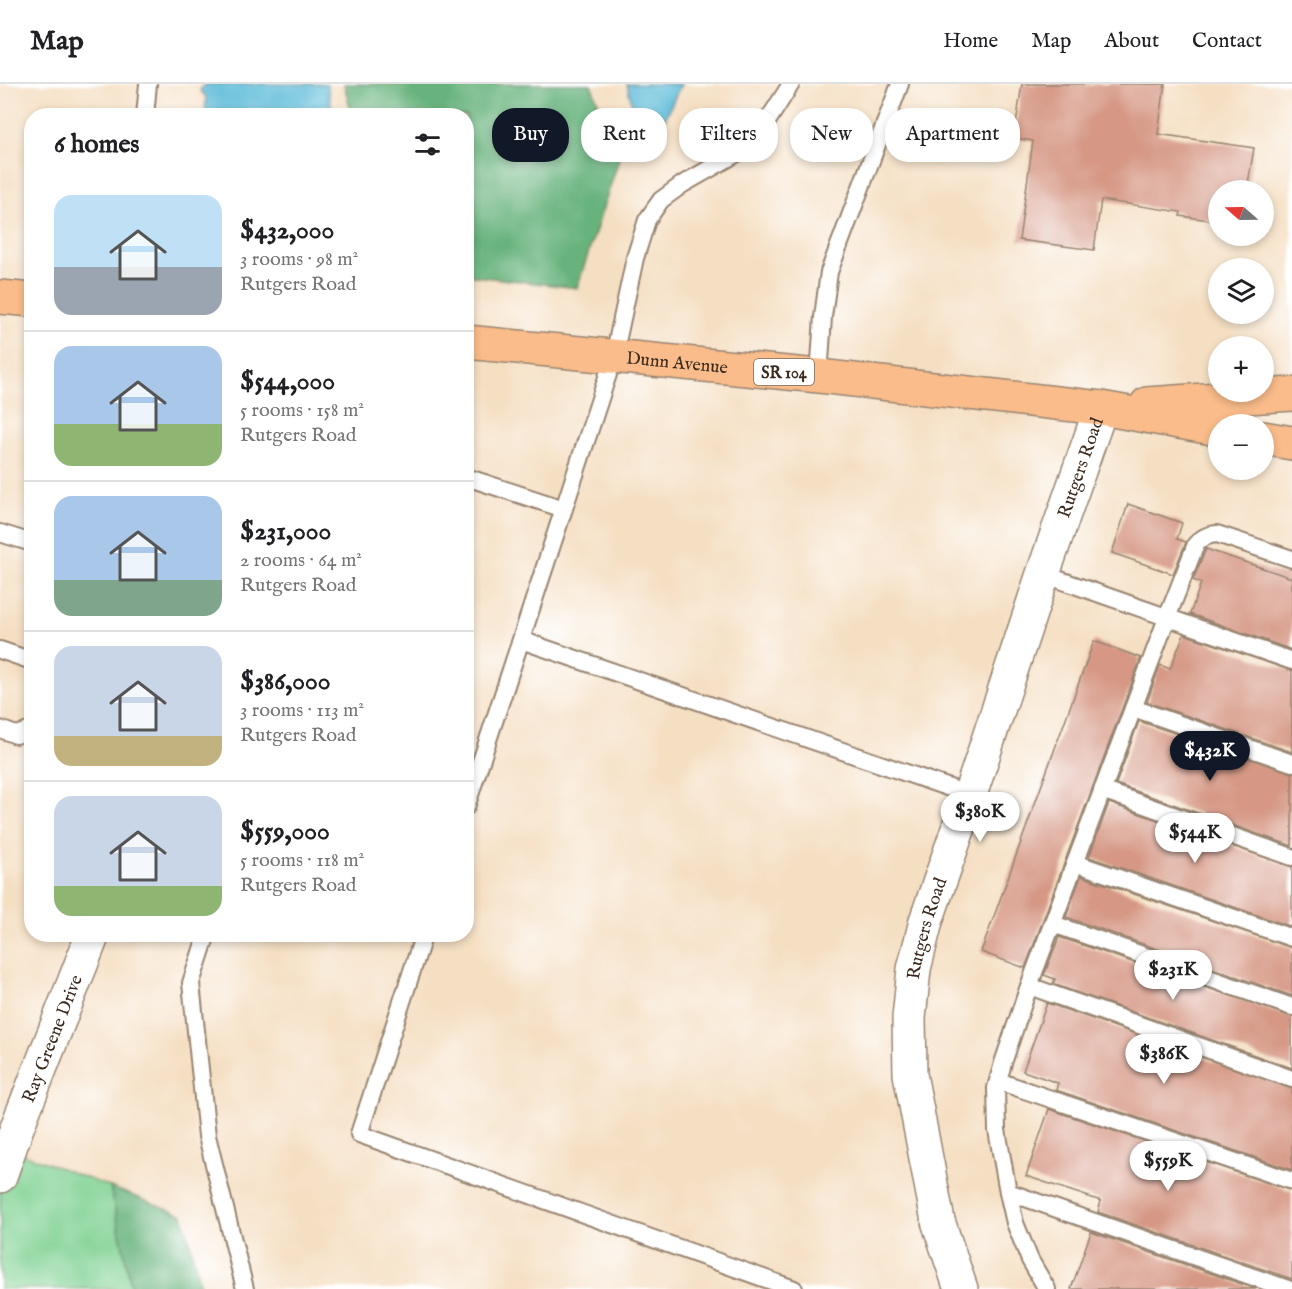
<!DOCTYPE html>
<meta charset="utf-8">
<style>
:root{--surface:#fff;--page:#f2f2f2;--text:#202124;--muted:#757577;--line:#e0e0e0;--accent:#111827}
body{margin:0;font-family:"IM FELL English",serif;background:var(--page);color:var(--text);height:100vh;display:flex;flex-direction:column;font-size:22px;white-space:nowrap}
*{box-sizing:border-box;margin:0}
p{font-size:20px;color:var(--muted)}
.icon{flex:none;width:33px;height:33px;fill:none;stroke:currentColor;stroke-width:2;stroke-linecap:round;stroke-linejoin:round}
.map{position:relative;flex:1;overflow:hidden}
.drawer{position:absolute;left:24px;top:24px;width:450px;height:834px;display:flex;flex-direction:column;background:var(--surface);border-radius:24px;box-shadow:0 3px 9px #0003}
.drawer>*{flex:none}
.banner{position:absolute;left:492px;top:24px;width:570px;height:54px;display:flex;gap:12px}
.needle{width:39px;rotate:290deg}
.tools{position:absolute;left:1208px;top:96px;display:grid;gap:12px}
.tools a{display:grid;place-items:center;width:66px;height:66px;border-radius:50%;background:var(--surface);box-shadow:0 3px 9px #0003;font-size:30px}
.price{position:absolute;translate:-50% -51px;padding:0 14px;border-radius:21px;background:#fff;color:#222;font-size:20px;line-height:39px;filter:drop-shadow(0 2px 3px #0008)}
.price::after{content:'';position:absolute;left:50%;top:36px;width:18px;height:14px;margin-left:-9px;background:inherit;clip-path:polygon(0 0,100% 0,50% 100%)}
.price.on{background:var(--accent);color:#fff}
ul{padding:0;list-style:none}
li{display:flex;align-items:center;gap:18px;height:150px;padding:0 30px}
li+li{border-top:2px solid var(--line)}
li span{display:grid;place-items:center;flex:none;width:168px;height:120px;border-radius:18px;color:#555}
li>.icon{margin-inline-start:auto}
span .icon{width:72px;height:72px;fill:#fffc;stroke-width:1}
li b{font-size:26px}
h2{display:flex;justify-content:space-between;align-items:center;height:72px;padding:0 30px;font-size:26px}
.pill{padding:0 21px;border-radius:24px;background:var(--surface);box-shadow:0 3px 9px #0003;font-size:21px;line-height:54px}
.pill.on{background:var(--accent);color:#fff}
header{display:flex;align-items:center;gap:36px;box-sizing:border-box;height:84px;padding:0 30px;background:var(--surface);border-bottom:2px solid var(--line)}
header strong{font-size:28px}
nav{display:flex;gap:33px;margin-inline-start:auto;font-size:21px}
.map>svg:first-child{display:block}
.green{fill:#80d193;stroke:#5e7e58;stroke-width:1.5}
.forest{fill:#68b37d;stroke:#526e4e;stroke-width:1.5}
.water{fill:#59b9d7;stroke:#4a727a;stroke-width:1.5}
.building{fill:#d69885}
.lines{fill:none;stroke-linecap:round;stroke-linejoin:round}
.lane-casing{stroke:#988470;stroke-width:20}
.street-casing{stroke:#988470;stroke-width:36}
.primary-casing{stroke:#988470;stroke-width:36}
.lane{stroke:#fff;stroke-width:16}
.street{stroke:#fff;stroke-width:33}
.primary{stroke:#f9bc8a;stroke-width:33}
.labels{text-anchor:middle;stroke-width:4.5;stroke-linejoin:round;paint-order:stroke}
.shield{fill:#fff;stroke:#766a62;stroke-width:1.5}
.shield-label{font-size:16px;font-weight:bold;fill:#3b2a1e}
.street-label{font-size:18px;fill:#3b2a1e;stroke:#fff}
</style>
<header>
<strong>Map</strong>
<nav><a>Home</a><a>Map</a><a>About</a><a>Contact</a></nav>
</header>
<div class="map">
<svg width="1292" height="1205" viewBox="0 0 1292 1205">
<rect width="100%" height="100%" fill="#fff"/>
<filter id="ink" filterUnits="userSpaceOnUse"><feTurbulence type="fractalNoise" baseFrequency=".0167" numOctaves="2"/><feDisplacementMap in="SourceGraphic" scale="12" xChannelSelector="R" yChannelSelector="G"/><feConvolveMatrix kernelMatrix="1 2 1 2 8 2 1 2 1" color-interpolation-filters="sRGB"/></filter>
<filter id="wash" filterUnits="userSpaceOnUse"><feTurbulence type="fractalNoise" baseFrequency=".008" numOctaves="4" result="noise"/><feDisplacementMap in="SourceGraphic" scale="24" xChannelSelector="R" yChannelSelector="G"/><feGaussianBlur stdDeviation="1.35" result="paint"/><feColorMatrix in="noise" values="0 0 0 0 0 0 0 0 0 0 0 0 0 0 0 0 0 1.4 0 .05"/><feComposite in="paint" operator="in"/></filter>
<g filter="url(#wash)">
<rect width="100%" height="100%" fill="#f5dfc3"/>
<path class="green" d="M0,1061l110,42 22,102h-132z"/>
<path class="forest" d="M344,0h247l28,75 -42,129 -110,-13 -1,-159 -114,-1z
M110,1103l73,28 18,74h-69z"/>
<path class="water" d="M206,0h121l6,31h-128l1,-18 -6,-7z
M627,0h54l-20,44 -10,1 -16,-12z"/>
<g id="blocks">
<path class="building" d="M1022,0h143l-7,50 96,14 -7,42h-29v31l-38,-5 1,-4 -80,-12 -7,50 -75,-10 14,-99 -19,-3z
M1128,420l54,19 -5,16 9,3 -13,32 -61,-21z
M1206,465l86,29v72l-102,-36 11,-31 -8,-3z
M1184,550l108,37v81l-145,-50 13,-37 10,4z
M1094,557l47,17 -116,310 -44,-16z
M1139,637l153,52v73l-176,-62z
M1109,719l183,64v60l-203,-70z
M1081,792l211,72v48l-226,-79z
M1059,853l233,80v51l-239,-84 2,-5 -11,-4z
M1047,919l245,86v81l-236,-80 2,-7 -35,-12z
M1049,1025l243,82v88l-194,-67 3,-11 -75,-25z
M1091,1148l165,57h-185z"/>
</g>
</g>
<g filter="url(#ink)">
<use href="#blocks" fill-opacity="0" stroke="#988470" stroke-width="1.5"/>
<g class="lines">
<defs>
<path id="lane" d="M145,32l3,-32
M819,292l4,-59 6,-45 71,-188
M466,393l98,32
M0,449l32,10
M1043,490l249,87
M521,556l449,155
M0,566l32,11
M1133,624l159,55
M0,645l16,6 16,-5
M1102,706l190,67
M466,723l148,-451 21,-98 12,-38 14,-20 22,-16 56,-32 26,-27 26,-41
M1075,779l217,75
M1053,840l239,83
M207,850l-16,49 16,153 38,153
M424,850l-65,200 435,155
M1029,902l263,93
M998,997l294,100
M1008,1108l280,97
M1047,1205l-17,-29 -15,-37 -7,-31 -11,-62 -1,-42 7,-25 26,-77 138,-368 29,-74c7,-7 11,-9 21,-10l75,25"/>
<g id="street">
<path id="s1" d="M0,1092l18,-51 75,-191"/>
<path id="s2" d="M961,1205l-23,-68 -28,-147 -1,-56 5,-49 12,-48 44,-126 73,-221 58,-166"/>
</g>
<g id="primary">
<path d="M0,213l32,3"/>
<path id="s3" d="M466,258l353,34 282,32 117,21"/>
<path d="M1147,320l145,-10"/>
<path d="M1263,354l29,5"/>
</g>
</defs>
<use href="#lane" class="lane-casing"/>
<use href="#street" class="street-casing"/>
<use href="#primary" class="primary-casing"/>
<use href="#lane" class="lane"/>
<use href="#street" class="street"/>
<use href="#primary" class="primary"/>
</g>
</g>
<g class="labels">
<rect class="shield" x="754" y="275" width="60" height="26" rx="4.5"/>
<g class="shield-label">
<text x="784" y="294">SR 104</text>
</g>
<g class="street-label">
<text dy="6" stroke="none"><textPath href="#s3" startOffset="212">Dunn Avenue</textPath></text>
<text dy="6" stroke="none"><textPath href="#s2" startOffset="855">Rutgers Road</textPath></text>
<text dy="6" stroke="none"><textPath href="#s2" startOffset="369">Rutgers Road</textPath></text>
<text dy="6" stroke="none"><textPath href="#s1" startOffset="147">Ray Greene Drive</textPath></text>
</g>
</g>
</svg>
<div class="tools">
<a><svg class="needle" viewBox="-14 -14 28 28"><path d="M0-13l5 13h-10z" fill="#e53935"/><path d="M0 13l5-13h-10z" fill="#757577"/></svg></a>
<a><svg class="icon" aria-label="layers" viewBox="0 0 24 24"><path d="M12 4l9 5-9 5-9-5zM3 14l9 5 9-5"/></svg></a>
<a>+</a>
<a>−</a>
</div>
<b class="price on" style="left:1210px;top:698px">$432K</b>
<b class="price" style="left:980px;top:759px">$380K</b>
<b class="price" style="left:1195px;top:780px">$544K</b>
<b class="price" style="left:1173px;top:917px">$231K</b>
<b class="price" style="left:1164px;top:1001px">$386K</b>
<b class="price" style="left:1168px;top:1108px">$559K</b>
<div class="banner">
<a class="pill on">Buy</a>
<a class="pill">Rent</a>
<a class="pill">Filters</a>
<a class="pill">New</a>
<a class="pill">Apartment</a>
</div>
<section class="drawer">
<h2>6 homes<svg class="icon" aria-label="filters" viewBox="0 0 24 24"><path d="M4 7h16M4 17h16"/><circle cx="9" cy="7" r="2"/><circle cx="15" cy="17" r="2"/></svg></h2>
<ul>
<li><span style="background:linear-gradient(#bfe0f5 60%,#9aa5b1 0)"><svg class="icon" aria-label="home" viewBox="0 0 24 24"><path d="M3 11l9-7 9 7M6 9v11h12V9"/></svg></span><div><b>$432,000</b><p>3 rooms · 98 m²</p><p>Rutgers Road</p></div></li>
<li><span style="background:linear-gradient(#a9c7e8 65%,#8fb573 0)"><svg class="icon" aria-label="home" viewBox="0 0 24 24"><path d="M3 11l9-7 9 7M6 9v11h12V9"/></svg></span><div><b>$544,000</b><p>5 rooms · 158 m²</p><p>Rutgers Road</p></div></li>
<li><span style="background:linear-gradient(#a9c7e8 70%,#7fa58c 0)"><svg class="icon" aria-label="home" viewBox="0 0 24 24"><path d="M3 11l9-7 9 7M6 9v11h12V9"/></svg></span><div><b>$231,000</b><p>2 rooms · 64 m²</p><p>Rutgers Road</p></div></li>
<li><span style="background:linear-gradient(#c9d6e8 75%,#c2b280 0)"><svg class="icon" aria-label="home" viewBox="0 0 24 24"><path d="M3 11l9-7 9 7M6 9v11h12V9"/></svg></span><div><b>$386,000</b><p>3 rooms · 113 m²</p><p>Rutgers Road</p></div></li>
<li><span style="background:linear-gradient(#c9d6e8 75%,#8fb573 0)"><svg class="icon" aria-label="home" viewBox="0 0 24 24"><path d="M3 11l9-7 9 7M6 9v11h12V9"/></svg></span><div><b>$559,000</b><p>5 rooms · 118 m²</p><p>Rutgers Road</p></div></li>
</ul>
</section>
</div>
